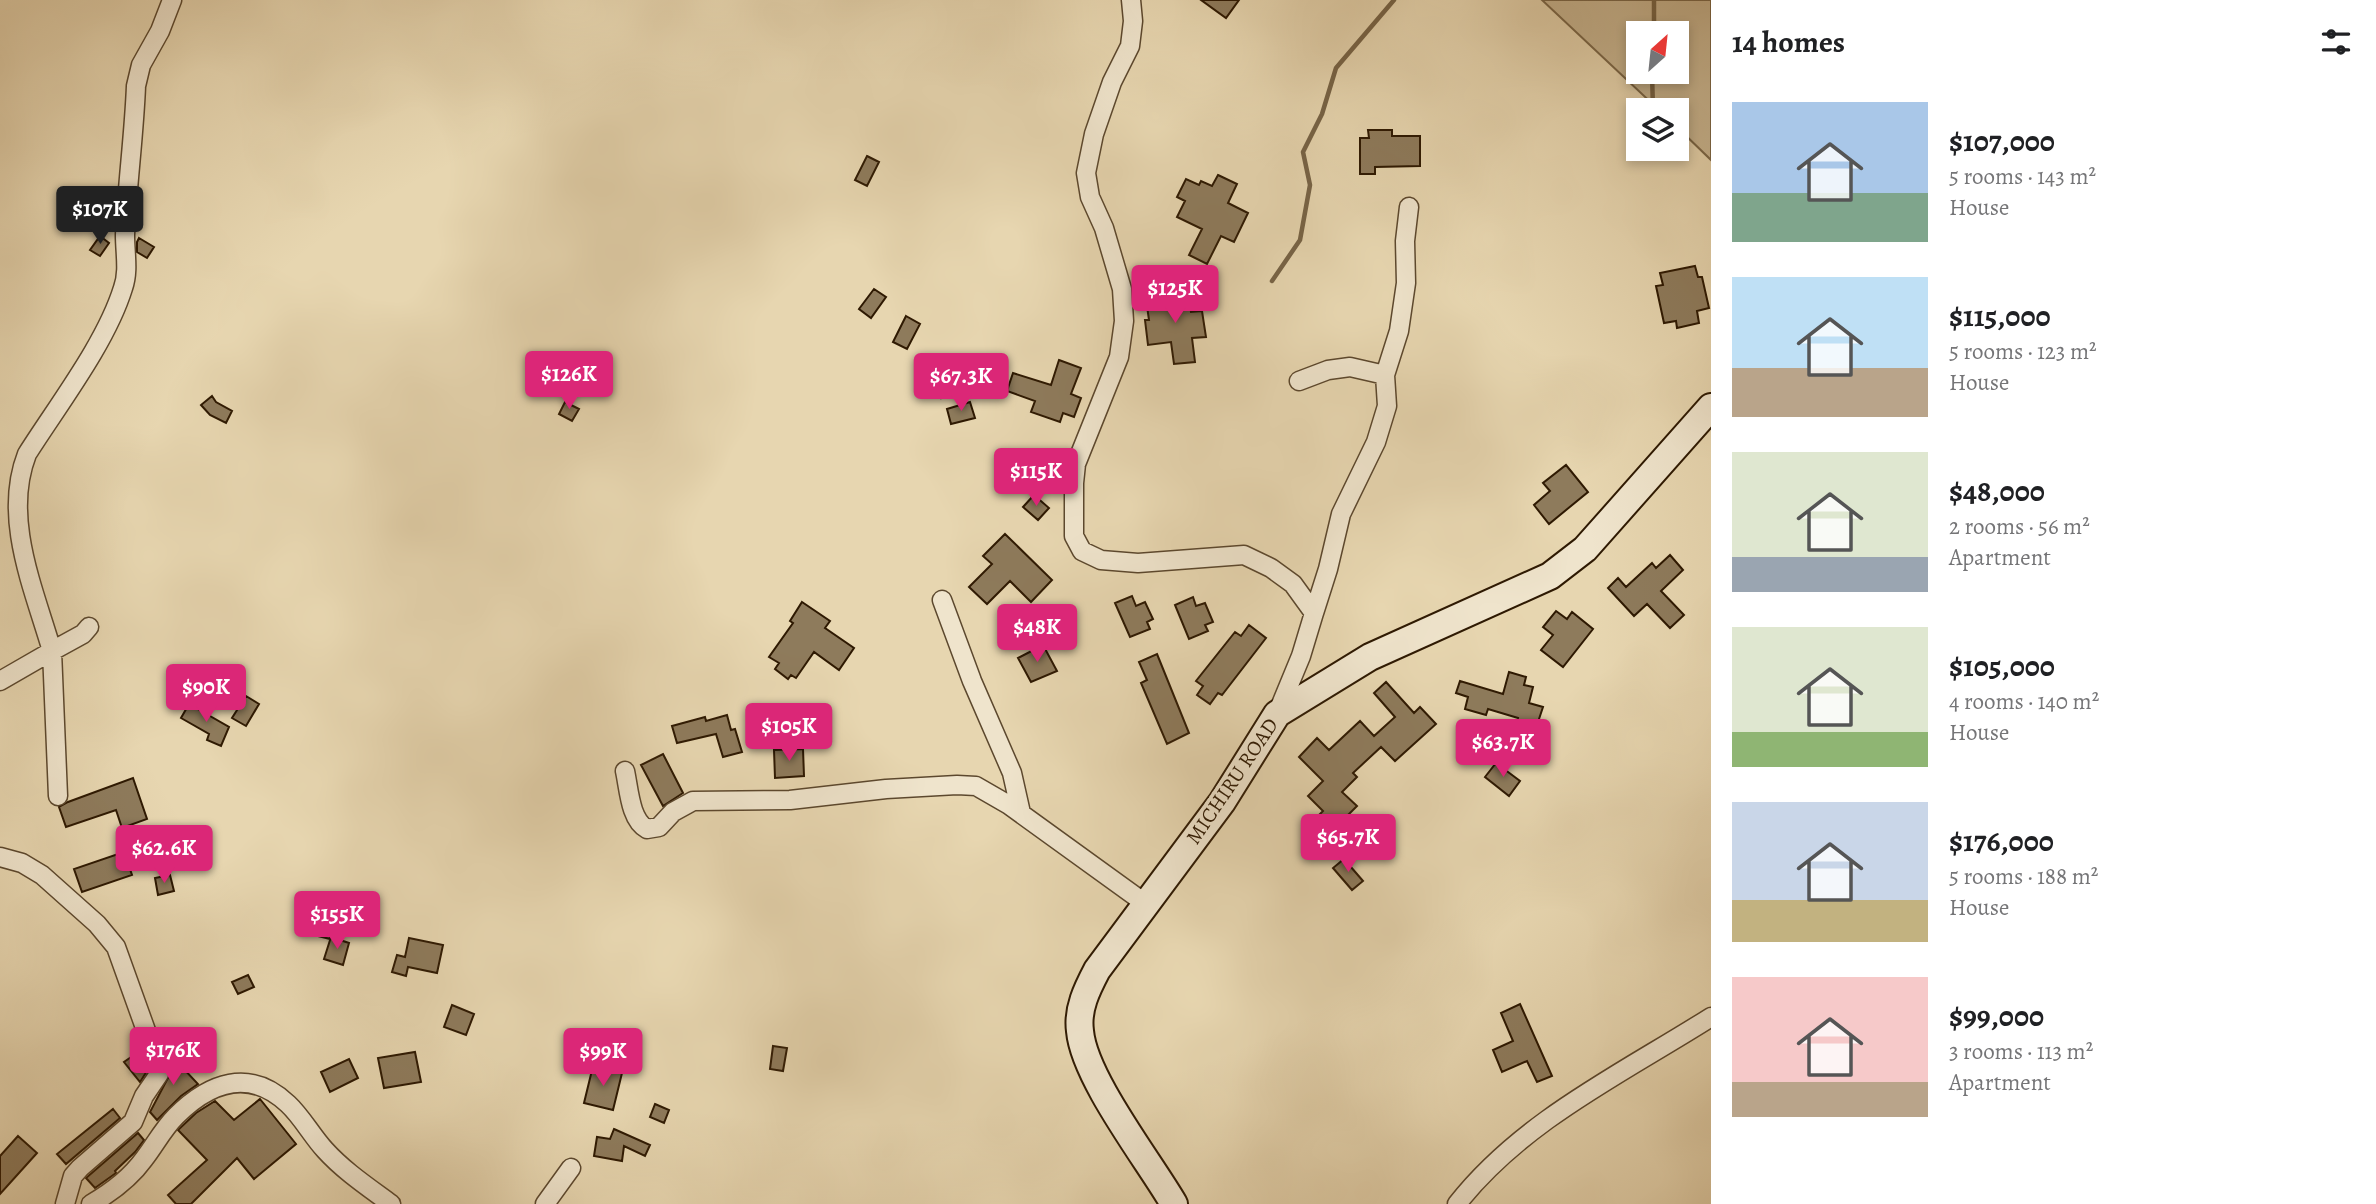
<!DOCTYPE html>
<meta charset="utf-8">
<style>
:root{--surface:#fff;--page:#f6f6f6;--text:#202124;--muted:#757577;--accent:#db2777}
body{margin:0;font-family:Alegreya,serif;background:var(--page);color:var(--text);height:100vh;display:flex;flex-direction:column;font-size:26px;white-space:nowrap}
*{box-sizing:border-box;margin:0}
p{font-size:23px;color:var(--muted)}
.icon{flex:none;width:38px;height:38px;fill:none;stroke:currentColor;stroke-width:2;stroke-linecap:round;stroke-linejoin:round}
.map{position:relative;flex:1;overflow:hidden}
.details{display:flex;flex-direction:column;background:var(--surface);width:665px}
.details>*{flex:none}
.needle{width:46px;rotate:27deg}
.buttons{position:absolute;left:1626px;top:21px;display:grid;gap:14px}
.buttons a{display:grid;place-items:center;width:63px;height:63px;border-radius:0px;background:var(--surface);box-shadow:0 4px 10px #0003;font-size:35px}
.price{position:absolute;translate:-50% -60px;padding:0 16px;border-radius:7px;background:var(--accent);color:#fff;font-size:23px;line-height:46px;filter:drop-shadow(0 2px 4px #0008)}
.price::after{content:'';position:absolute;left:50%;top:42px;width:21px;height:16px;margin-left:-10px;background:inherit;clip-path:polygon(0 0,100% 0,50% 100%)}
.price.on{background:#222;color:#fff}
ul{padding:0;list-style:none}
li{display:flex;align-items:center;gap:21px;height:175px;padding:0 21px}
li span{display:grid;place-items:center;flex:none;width:196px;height:140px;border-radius:0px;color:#555}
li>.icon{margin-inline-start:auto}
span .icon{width:84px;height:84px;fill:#fffc;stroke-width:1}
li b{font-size:30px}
h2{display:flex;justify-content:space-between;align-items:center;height:84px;padding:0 21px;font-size:30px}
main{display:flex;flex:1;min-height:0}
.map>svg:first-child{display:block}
.green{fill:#c8b692;stroke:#7b684a;stroke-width:2;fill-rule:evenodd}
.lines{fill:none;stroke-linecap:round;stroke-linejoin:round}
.stream{stroke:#776447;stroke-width:4.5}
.building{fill:#8e7b5c;stroke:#2e1902;stroke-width:2}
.street-casing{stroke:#5c482e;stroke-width:21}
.secondary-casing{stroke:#2e1902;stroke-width:30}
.street{stroke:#efe4cc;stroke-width:18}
.secondary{stroke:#efe4cc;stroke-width:26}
.labels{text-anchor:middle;stroke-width:7;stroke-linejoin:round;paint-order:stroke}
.street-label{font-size:21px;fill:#2e1902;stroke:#efe4cc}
</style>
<main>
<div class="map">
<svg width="1711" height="1204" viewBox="0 0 1711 1204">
<rect width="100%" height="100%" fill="#e7d6b0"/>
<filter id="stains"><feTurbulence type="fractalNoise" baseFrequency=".00286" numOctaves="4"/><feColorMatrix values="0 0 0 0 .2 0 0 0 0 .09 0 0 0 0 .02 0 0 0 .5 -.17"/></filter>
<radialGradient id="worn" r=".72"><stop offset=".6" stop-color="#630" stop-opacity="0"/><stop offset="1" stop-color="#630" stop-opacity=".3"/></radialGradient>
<path class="green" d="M1542,0h169v160l-34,-33 -1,-17h-17zM1638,33h38v39h-38z"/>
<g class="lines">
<path class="stream" d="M1654,33v-33
M1652,72l1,38
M1272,281l28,-41 10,-55 -7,-33 19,-38 14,-46 58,-68"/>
</g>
<path class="building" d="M1201,0h38l-13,18z
M1368,130h24v6h28v30l-45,1v7h-15v-36h9z
M867,156l12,6 -12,24 -12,-6z
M1218,175l19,9 -9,19 20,10 -14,29 -13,-6 -14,28 -18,-9 13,-26 -25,-12 8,-16 -8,-4 9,-18 13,6 2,-4 11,5z
M100,236l9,7 -9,13 -10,-6z
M139,238l15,9 -7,11 -10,-6v-10z
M1695,266l3,11h4l7,31 -12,3 2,12 -22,5 -1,-7 -12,2 -8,-37 7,-1 -3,-12z
M874,289l12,8 -15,21 -12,-9z
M1189,293l2,19 11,-1 4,26 -14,1 3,24 -21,2 -3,-22 -23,3 -3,-25h4l-3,-21z
M906,316l14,8 -13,25 -14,-7z
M1059,360l22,8 -10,26 10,4 -7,19 -11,-4 -3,9 -29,-10 4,-11 -28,-10 6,-18 38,12z
M949,373l9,10 -17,15 -9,-10z
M212,396l4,6 16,9 -6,12 -16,-8 -9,-10z
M565,402l14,7 -7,12 -13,-7z
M970,402l5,16 -24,6 -4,-15z
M1566,465l22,27 -39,32 -15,-19 16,-14 -7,-8z
M1034,495l15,13 -11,12 -15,-13z
M1005,534l47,46 -21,22 -21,-21 -23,23 -18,-17 23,-23 -9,-8z
M1670,555l13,15 -22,21 23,24 -14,13 -23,-24 -13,12 -26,-28 10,-10 8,9 26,-24 4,5z
M1132,596l4,10 9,-4 8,17 -6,3 3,7 -20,8 -15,-34z
M1193,597l3,9 9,-3 8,19 -8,3 3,6 -19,8 -14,-34z
M802,602l28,19 -5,7 29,20 -15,22 -25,-18 -18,26 -5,-3 -3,4 -13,-10 4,-6 -10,-6 24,-34 -3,-2z
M1556,611l11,8 5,-7 21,17 -30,38 -22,-17 12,-15 -10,-8z
M1249,625l17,13 -44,57 -4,-2 -8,11 -13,-9 6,-9 -7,-5 39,-49 6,4z
M1043,645l14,26 -26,11 -13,-24z
M1157,654l32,79 -22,11 -26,-61 6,-3 -8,-18z
M1509,672l17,5 -2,8 9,2 -4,16 14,4 -8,24 -19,-5 2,-8 -30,-9 -2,6 -21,-6 3,-12 -12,-4 4,-12 43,13z
M1386,682l28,31 6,-6 16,17 -41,37 -14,-14 -28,26 4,4 -15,15 15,14 -28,28 -15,-14 9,-9 -15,-15 15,-15 -24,-24 18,-19 12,12 31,-29 14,15 21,-19 -21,-24z
M246,696l13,8 -13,22 -14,-8z
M189,704l40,23 -8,19 -14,-6 2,-6 -28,-16z
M727,715l4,15 4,-1 7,23 -19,5 -7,-23 -39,9 -5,-17 33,-9 1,4z
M803,749l1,27 -29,2 -1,-28z
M663,754l20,39 -20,13 -22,-41z
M1496,763l24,18 -11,15 -24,-19z
M133,778l14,41 -25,9 -6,-18 -50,17 -7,-20 9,-5z
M124,852l8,23 -50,17 -8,-23z
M1344,859l19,22 -11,9 -19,-22z
M170,875l4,16 -16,4 -3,-17z
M313,921l20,5 -3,13 -20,-5z
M331,937l18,6 -6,22 -19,-6z
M409,938l34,7 -6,28 -29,-6 -2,9 -14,-4 5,-17 8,2z
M248,975l6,12 -16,7 -6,-12z
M1520,1004l32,72 -15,6 -10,-21 -25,11 -9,-22 20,-9 -12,-28z
M452,1005l22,9 -8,21 -22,-8z
M773,1046l14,2 -4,23 -13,-2z
M165,1049l33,35 -17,12 -24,24 -7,-8 20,-38z
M415,1052l6,30 -37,6 -6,-30z
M134,1055l8,10 3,-3 2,5v4l-7,11 -16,-20z
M349,1059l9,19 -28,14 -9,-20z
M593,1066l29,7 -9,37 -29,-7z
M260,1099l36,45 -42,35 -17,-21 -46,46h-15l-8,-9 39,-35 -29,-30 18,-17 19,-12 19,19z
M655,1104l14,6 -5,13 -14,-6z
M113,1109l7,9 -54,46 -9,-10z
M614,1129l36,16 -5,11 -21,-10 -2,15 -28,-5 3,-19 13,2z
M138,1133l6,7 -9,12 -20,19 1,2 -21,15 -9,-10z
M18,1136l19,17 -37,41v-38z"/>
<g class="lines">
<defs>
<path id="street" d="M1131,0l2,21 -3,25 -18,36 -18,52 -8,39 4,24 14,31 18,61 2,32 -5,36 -43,107 -2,19v53l8,15 19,9 37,3 106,-8 27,13 22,16 21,29 -13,43 -24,58
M1299,381l29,-11 22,-3 35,8
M942,600l30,81 40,92 9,40
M1314,613l14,-44 13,-55 35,-72 11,-36 -2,-31 14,-44 7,-48 -1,-42 4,-34
M0,681l52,-30c-18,-62 -50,-133 -25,-197 31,-49 79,-111 96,-166 6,-17 2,-34 2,-53 2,-49 9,-99 11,-149l5,-21 19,-34 12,-31
M625,771c4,18 5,49 22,58l12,-2 14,-15 20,-11 97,-1 96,-11 71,-4 19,1 33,19 137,99
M58,796l-6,-145 31,-17 6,-7
M0,857l22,6 20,12 55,49 19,23 42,117 1,10 -15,22 -11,26 -53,46 -7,8 -8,28
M91,1204c19,-11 40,-27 53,-45 11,-14 19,-30 32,-43 33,-33 73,-49 112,-12 14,13 24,32 37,46 19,21 43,37 66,54
M545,1204l26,-36
M1457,1204c66,-84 166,-131 254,-187"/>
<path id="secondary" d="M1174,1204c-25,-43 -90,-126 -94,-173 -3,-22 7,-42 17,-61l125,-168 55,-88 93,-57 180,-81 35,-27 126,-142"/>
</defs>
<use href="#street" class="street-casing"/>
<use href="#secondary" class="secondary-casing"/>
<use href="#street" class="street"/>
<use href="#secondary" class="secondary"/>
</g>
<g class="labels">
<g class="street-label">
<text transform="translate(1232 781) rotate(-56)" y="7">MICHIRU ROAD</text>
</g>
</g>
<rect width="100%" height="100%" filter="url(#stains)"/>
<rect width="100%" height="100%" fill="url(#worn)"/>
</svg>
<div class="buttons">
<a><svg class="needle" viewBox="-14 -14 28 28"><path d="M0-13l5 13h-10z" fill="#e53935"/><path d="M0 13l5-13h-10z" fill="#757577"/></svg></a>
<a><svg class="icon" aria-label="layers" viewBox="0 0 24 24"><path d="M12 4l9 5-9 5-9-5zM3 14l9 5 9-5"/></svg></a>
</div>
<b class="price on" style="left:100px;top:246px">$107K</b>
<b class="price" style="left:1175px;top:325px">$125K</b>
<b class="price" style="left:569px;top:411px">$126K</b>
<b class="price" style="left:961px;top:413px">$67.3K</b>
<b class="price" style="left:1036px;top:508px">$115K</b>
<b class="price" style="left:1037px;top:664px">$48K</b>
<b class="price" style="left:206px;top:724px">$90K</b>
<b class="price" style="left:789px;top:763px">$105K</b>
<b class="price" style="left:1503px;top:779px">$63.7K</b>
<b class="price" style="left:1348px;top:874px">$65.7K</b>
<b class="price" style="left:164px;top:885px">$62.6K</b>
<b class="price" style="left:337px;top:951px">$155K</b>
<b class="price" style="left:173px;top:1087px">$176K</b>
<b class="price" style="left:603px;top:1088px">$99K</b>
</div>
<section class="details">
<h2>14 homes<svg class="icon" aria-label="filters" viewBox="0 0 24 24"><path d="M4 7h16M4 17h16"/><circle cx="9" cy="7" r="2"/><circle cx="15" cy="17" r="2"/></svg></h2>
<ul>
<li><span style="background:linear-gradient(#a9c7e8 65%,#7fa58c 0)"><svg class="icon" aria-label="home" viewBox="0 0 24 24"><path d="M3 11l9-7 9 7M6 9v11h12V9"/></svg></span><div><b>$107,000</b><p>5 rooms · 143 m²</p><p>House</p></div></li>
<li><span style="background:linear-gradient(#bfe0f5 65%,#b9a48a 0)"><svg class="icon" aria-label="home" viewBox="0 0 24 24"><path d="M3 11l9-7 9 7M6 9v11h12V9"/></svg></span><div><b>$115,000</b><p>5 rooms · 123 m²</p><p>House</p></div></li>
<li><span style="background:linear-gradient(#dfe7d0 75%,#9aa5b1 0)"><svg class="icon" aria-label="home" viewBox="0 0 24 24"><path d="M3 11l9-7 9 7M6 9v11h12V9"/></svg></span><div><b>$48,000</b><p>2 rooms · 56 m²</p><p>Apartment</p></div></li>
<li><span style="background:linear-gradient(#dfe7d0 75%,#8fb573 0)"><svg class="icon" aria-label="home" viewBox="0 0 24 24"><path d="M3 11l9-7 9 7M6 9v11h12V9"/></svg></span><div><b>$105,000</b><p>4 rooms · 140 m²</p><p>House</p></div></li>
<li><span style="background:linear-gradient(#c9d6e8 70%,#c2b280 0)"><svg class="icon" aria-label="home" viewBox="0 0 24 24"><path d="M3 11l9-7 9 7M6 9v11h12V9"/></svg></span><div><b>$176,000</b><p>5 rooms · 188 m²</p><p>House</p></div></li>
<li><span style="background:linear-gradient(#f6c9c9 75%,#b9a48a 0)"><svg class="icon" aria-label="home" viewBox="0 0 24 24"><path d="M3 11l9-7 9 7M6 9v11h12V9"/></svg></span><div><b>$99,000</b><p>3 rooms · 113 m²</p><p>Apartment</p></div></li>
</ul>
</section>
</main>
